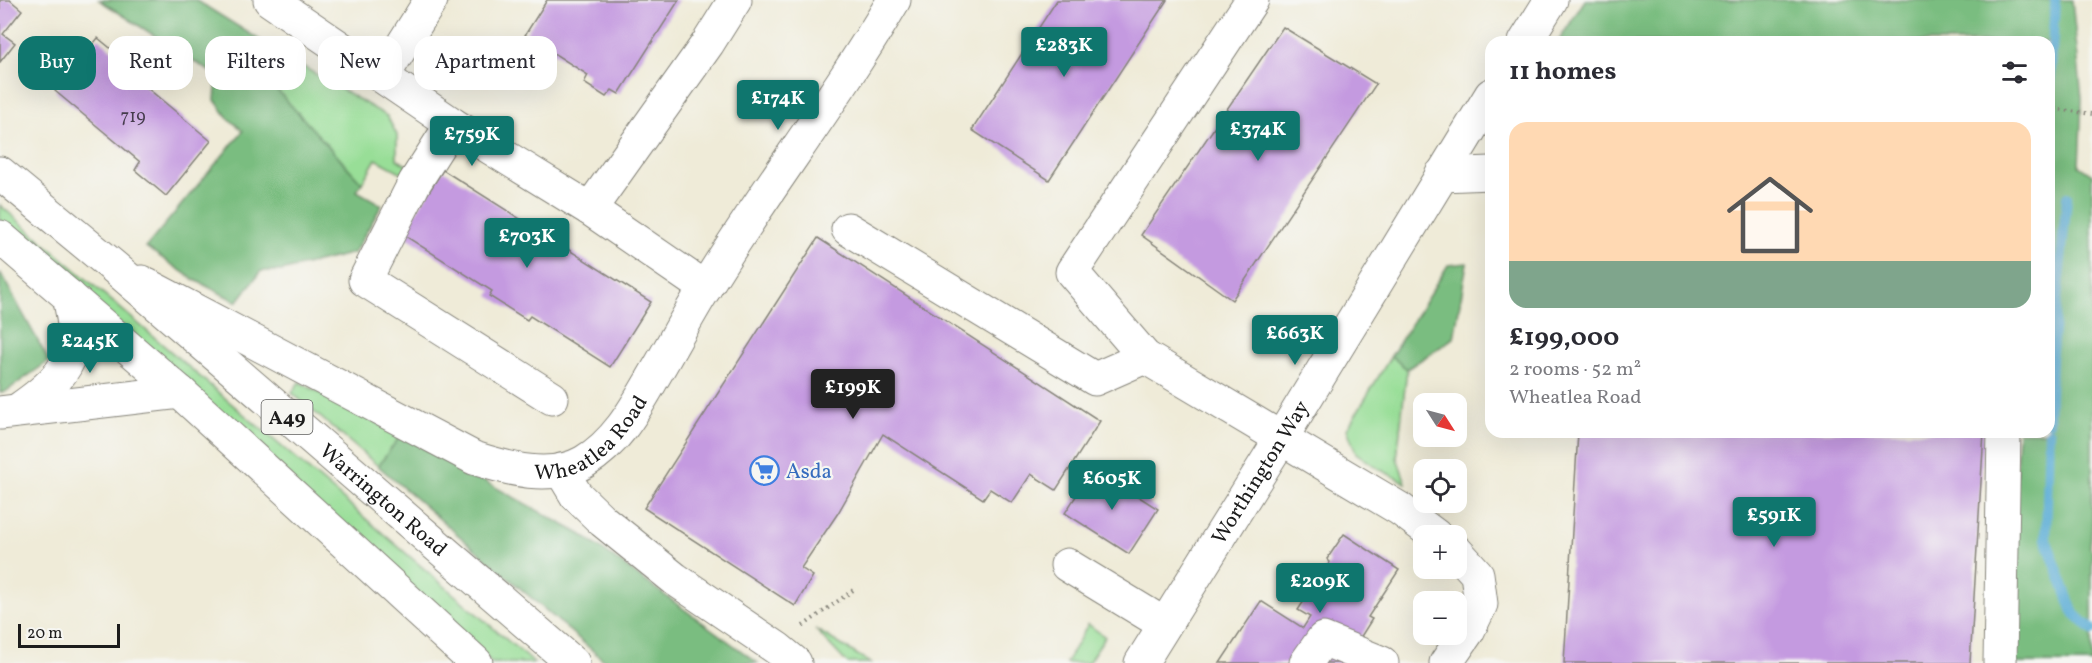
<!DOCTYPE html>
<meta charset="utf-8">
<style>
:root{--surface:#fff;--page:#f7f7f7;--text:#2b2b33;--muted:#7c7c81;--accent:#0f766e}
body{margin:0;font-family:Vollkorn,serif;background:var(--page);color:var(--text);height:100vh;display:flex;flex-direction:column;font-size:22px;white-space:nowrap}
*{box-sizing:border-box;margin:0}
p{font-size:20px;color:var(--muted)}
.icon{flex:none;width:33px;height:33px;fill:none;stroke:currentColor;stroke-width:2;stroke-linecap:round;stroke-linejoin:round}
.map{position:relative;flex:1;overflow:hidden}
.panel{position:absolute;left:1485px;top:36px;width:570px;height:402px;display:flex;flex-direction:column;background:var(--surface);border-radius:18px;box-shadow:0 6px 24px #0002}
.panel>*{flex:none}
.guide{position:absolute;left:18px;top:36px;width:570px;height:54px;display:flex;gap:12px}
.needle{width:39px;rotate:126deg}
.fabs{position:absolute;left:1413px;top:393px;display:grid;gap:12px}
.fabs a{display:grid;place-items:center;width:54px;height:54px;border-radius:12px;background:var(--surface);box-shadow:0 6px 24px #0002;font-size:30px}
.scale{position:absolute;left:18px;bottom:15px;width:102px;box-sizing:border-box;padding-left:6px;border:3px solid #1c1c1c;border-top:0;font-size:16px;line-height:21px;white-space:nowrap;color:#1c1c1c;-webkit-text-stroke:4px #f6f6f2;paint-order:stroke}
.price{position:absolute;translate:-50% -51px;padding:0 14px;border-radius:6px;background:var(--accent);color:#fff;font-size:20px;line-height:39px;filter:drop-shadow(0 2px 3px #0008)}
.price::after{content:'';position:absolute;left:50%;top:36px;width:18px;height:14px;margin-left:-9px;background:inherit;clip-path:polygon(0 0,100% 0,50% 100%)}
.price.selected{background:#222;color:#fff}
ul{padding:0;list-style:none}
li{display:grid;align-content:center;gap:12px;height:318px;padding:0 24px}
li span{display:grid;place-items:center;height:186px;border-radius:18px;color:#555}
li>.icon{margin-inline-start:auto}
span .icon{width:108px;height:108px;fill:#fffc;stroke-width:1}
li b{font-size:26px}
h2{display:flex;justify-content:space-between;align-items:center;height:72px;padding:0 24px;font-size:26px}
.chip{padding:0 21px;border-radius:18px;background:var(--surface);box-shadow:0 6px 24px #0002;font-size:21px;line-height:54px}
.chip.selected{background:var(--accent);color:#fff}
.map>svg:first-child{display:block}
.green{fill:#98de97;stroke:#5a7d5a;stroke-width:1.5}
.forest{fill:#7abd80;stroke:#4b6c4e;stroke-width:1.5}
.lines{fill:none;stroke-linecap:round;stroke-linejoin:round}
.stream{stroke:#5badd6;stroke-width:10}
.building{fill:#c49ae0}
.minor-casing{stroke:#86847a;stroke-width:35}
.highway-casing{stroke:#86847a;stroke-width:35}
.path{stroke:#86847a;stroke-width:4;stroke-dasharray:1.5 4.5;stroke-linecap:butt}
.minor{stroke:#fff;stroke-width:33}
.highway{stroke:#fff;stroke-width:33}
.labels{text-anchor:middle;stroke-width:4.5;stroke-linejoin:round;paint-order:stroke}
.number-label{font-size:18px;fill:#463c4d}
.shield{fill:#f6f6f2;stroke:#5d5d5c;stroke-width:1.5}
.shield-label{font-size:20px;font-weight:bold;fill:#1c1c1c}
.street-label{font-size:21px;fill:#1c1c1c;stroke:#f6f6f2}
.shop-label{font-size:21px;fill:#366cbe;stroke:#f6f6f2;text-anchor:start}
</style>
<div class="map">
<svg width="2092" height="663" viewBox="0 0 2092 663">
<rect width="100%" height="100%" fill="#f6f6f2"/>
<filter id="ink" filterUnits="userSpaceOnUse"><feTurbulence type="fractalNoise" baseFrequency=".0167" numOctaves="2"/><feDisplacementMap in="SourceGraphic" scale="12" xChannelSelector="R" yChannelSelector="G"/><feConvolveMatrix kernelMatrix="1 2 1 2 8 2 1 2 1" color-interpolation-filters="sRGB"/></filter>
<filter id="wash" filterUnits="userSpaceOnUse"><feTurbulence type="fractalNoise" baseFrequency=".008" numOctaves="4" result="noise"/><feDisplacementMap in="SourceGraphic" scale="24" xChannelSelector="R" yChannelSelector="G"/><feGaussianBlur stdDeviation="1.35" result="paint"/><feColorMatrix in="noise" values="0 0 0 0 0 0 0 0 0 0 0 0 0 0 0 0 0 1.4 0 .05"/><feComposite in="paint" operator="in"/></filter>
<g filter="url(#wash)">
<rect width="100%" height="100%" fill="#efebd8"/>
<path class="green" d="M295,62l92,54 10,19v24l11,7 -4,8 -28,-15 -14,24 -87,-95z
M0,205l534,458h-42l-103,-95 -389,-341z
M1391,356l16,13 -10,89 9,25 -27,-14 -23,-16 -9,-24z
M299,382l102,53 -23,31 -86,-73z
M1088,624l17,13 -17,26h-22z
M815,629l56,34h-24z"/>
<path class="forest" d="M99,0h97l99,62 -20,26 87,95 -5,8 25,14 -28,48 -73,18h-20l-24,31 -44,-23 -47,-32 97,-116 -15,-13 -13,-18 2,-24z
M1585,0h487l10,99 -3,67 13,9v350l-2,22 2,4v112h-85l11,-231h31v-390h-491z
M1467,263l-13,75 -47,31 -16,-13 57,-91z
M0,272l49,89 -44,31 -5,1z
M401,435l181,100 176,128h-151l-229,-197z"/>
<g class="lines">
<path class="stream" d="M2050,85l5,-85
M2049,422l2,-62 16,-163
M2049,432l-3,107 27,73 19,18"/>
</g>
<g id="blocks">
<path class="building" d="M0,0h10l12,10 -19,24 12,9 -15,19z
M547,0h132l-60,94 -7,-4 -6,7 -22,-14 4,-8 -63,-40z
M1057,0h110l-118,180 -77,-50z
M1283,27l93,57 -144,216 -91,-65z
M98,38l39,32 -4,6 78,65 -45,55 -31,-26 5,-8 -85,-71z
M443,170l208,132 -41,65 -80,-51 -3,4 -38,-24 3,-5 -90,-57z
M818,238l282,183 -44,69 -25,-16 -19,29 -22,-14 -7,10 -100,-65 -45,79 -37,55 12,8 -18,30 -151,-98z
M1578,432h406l-14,231h-406z
M1094,468l64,41 -29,45 -64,-41z
M1344,534l55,36 -31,47 4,2 -24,38 9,6h-137l41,-62 42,27 7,-11 -12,-7 32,-48 -3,-3z"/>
</g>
</g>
<g filter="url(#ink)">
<use href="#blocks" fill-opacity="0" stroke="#86847a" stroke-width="1.5"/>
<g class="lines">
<defs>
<g id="minor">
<path d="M270,0l182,124 138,85 115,79"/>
<path d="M1252,0l-180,272 73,85 255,152 36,27"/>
<path d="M1525,42l26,-42"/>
<path d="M383,76l48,-76"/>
<path d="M452,124l-37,58 -50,98 187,118"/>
<path d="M1441,175l50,-2"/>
<path d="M590,209l118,-166 27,-43"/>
<path d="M848,229l247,150 50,-22"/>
<path id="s1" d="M141,282l333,176c34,11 77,23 110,4 35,-21 53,-57 73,-91 16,-27 31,-56 48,-83 60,-98 131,-189 189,-288"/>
<path d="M18,410c29,-20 58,-42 56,-81 0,-11 -3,-22 -5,-33"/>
<path d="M0,413l180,-21"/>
<path d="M561,470l15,25 27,26 72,58 103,70 17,14"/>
<path d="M1067,565l97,59"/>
<path id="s2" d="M1141,663l141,-226 209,-342"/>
<path d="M1306,663l17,-24 59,24"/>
<path d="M1446,663l22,-32 13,-27 -4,-30 -21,-23"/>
<path d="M2000,663l4,-231"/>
</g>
<g id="highway">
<path id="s3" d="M0,173l114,94 459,396"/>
<path d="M0,237l180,155 296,271"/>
</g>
</defs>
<use href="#minor" class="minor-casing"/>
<use href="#highway" class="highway-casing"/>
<path class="path" d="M1566,39l21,3
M2049,108l43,6
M803,626l53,-38"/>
<use href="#minor" class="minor"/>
<use href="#highway" class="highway"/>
</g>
</g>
<defs>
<symbol id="supermarket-ring" viewBox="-11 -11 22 22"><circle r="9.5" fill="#f6f6f2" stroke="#3f7fe0" stroke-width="1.5"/><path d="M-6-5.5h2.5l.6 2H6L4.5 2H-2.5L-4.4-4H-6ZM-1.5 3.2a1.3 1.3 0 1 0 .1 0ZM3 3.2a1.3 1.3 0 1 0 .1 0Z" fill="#3f7fe0"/></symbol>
</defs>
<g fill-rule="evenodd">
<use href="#supermarket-ring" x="748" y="454" width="33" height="33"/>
</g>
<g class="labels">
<g class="number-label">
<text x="133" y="122">719</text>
</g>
<rect class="shield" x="261.5" y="400" width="51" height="34" rx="4.5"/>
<g class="shield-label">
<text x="287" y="424">A49</text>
</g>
<g class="street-label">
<text dy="7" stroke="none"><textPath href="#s1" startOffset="508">Wheatlea Road</textPath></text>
<text dy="7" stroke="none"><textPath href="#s2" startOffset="225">Worthington Way</textPath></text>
<text dy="7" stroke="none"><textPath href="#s3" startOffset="504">Warrington Road</textPath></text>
</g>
<g class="shop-label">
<text x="786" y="478">Asda</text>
</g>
</g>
</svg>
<div class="fabs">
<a><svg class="needle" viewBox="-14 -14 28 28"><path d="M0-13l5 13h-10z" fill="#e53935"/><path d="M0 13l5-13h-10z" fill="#7c7c81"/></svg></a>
<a><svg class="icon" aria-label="locate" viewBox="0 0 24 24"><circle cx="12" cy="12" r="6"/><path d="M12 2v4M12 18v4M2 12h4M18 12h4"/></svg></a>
<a>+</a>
<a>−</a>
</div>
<div class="scale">20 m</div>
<b class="price" style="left:1064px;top:78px">£283K</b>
<b class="price" style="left:778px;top:131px">£174K</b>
<b class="price" style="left:1258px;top:162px">£374K</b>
<b class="price" style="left:472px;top:167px">£759K</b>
<b class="price" style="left:527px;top:269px">£703K</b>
<b class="price" style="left:1295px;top:366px">£663K</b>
<b class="price" style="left:90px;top:374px">£245K</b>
<b class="price selected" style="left:853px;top:420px">£199K</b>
<b class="price" style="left:1112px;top:511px">£605K</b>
<b class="price" style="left:1774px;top:548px">£591K</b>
<b class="price" style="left:1320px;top:614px">£209K</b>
<div class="guide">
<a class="chip selected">Buy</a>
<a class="chip">Rent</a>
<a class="chip">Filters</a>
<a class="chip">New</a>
<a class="chip">Apartment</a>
</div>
<section class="panel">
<h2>11 homes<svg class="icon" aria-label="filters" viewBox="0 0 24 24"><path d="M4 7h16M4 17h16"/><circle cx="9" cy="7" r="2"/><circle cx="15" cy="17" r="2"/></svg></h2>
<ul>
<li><span style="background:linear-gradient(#ffd9b3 75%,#7fa58c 0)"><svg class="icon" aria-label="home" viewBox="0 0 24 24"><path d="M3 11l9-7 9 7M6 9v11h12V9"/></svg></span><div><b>£199,000</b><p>2 rooms · 52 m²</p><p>Wheatlea Road</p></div></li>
</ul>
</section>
</div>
